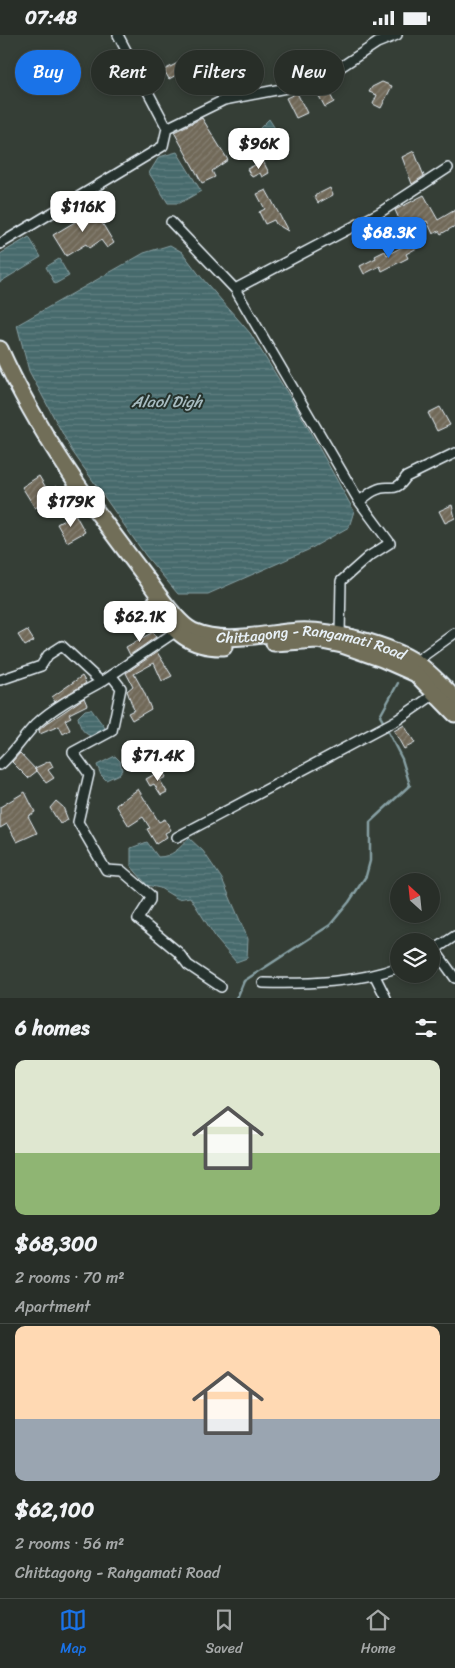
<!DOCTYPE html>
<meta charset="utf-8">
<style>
:root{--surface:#282e28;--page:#343a34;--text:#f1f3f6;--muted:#a5a8a8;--line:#444a45;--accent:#1a73e8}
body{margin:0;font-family:Sriracha,sans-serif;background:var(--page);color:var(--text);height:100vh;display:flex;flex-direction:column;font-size:19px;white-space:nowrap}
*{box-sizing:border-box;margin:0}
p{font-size:16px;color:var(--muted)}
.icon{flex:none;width:28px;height:28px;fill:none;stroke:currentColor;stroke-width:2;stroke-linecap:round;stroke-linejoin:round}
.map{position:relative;height:963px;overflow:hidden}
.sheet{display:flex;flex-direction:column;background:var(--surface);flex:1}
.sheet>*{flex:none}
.banner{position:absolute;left:15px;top:15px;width:425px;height:45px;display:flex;gap:10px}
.needle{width:32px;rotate:333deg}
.controls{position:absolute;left:390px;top:838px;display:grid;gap:10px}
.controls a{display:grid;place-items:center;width:50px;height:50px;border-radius:50%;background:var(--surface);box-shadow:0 2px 8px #0003,0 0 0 1px var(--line);font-size:25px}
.price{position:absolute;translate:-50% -42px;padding:0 11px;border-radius:10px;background:#fff;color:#222;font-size:16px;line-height:32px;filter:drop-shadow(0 1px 2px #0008)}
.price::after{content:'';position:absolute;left:50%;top:30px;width:15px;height:11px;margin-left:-8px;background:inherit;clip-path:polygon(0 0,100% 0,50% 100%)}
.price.current{background:var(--accent);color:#fff}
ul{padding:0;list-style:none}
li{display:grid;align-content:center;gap:10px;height:265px;padding:0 15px}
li+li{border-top:1px solid var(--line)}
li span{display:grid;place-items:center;height:155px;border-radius:10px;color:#555}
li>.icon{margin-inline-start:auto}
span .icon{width:90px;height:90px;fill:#fffc;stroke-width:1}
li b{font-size:21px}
h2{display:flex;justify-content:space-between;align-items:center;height:60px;padding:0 15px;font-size:21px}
.tag{padding:0 18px;border-radius:22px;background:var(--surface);box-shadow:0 2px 8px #0003,0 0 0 1px var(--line);font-size:18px;line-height:45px}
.tag.current{background:var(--accent);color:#fff}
.status{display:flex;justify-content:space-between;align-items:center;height:35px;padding:0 25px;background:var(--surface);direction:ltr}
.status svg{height:14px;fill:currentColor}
.tabs{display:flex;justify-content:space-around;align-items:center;height:70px;border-top:1px solid var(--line);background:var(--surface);font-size:14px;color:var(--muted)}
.tabs a{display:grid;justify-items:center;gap:2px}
.tabs .current{color:var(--accent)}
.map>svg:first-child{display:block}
.water{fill:url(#water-rules);stroke:#87a0a4}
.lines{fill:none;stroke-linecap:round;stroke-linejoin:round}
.stream{stroke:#87a0a4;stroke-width:2.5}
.building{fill:url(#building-hatch);stroke:#e8f1f8}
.street-casing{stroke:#e8f1f8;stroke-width:12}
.highway-casing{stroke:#e8f1f8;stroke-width:19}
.street{stroke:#26332d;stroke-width:9}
.highway{stroke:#716e59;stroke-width:15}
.labels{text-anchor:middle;stroke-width:4;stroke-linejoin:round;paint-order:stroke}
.street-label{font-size:15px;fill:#e8f1f8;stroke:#26332d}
.water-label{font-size:16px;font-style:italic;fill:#a7bbc0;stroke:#26332d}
</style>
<div class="status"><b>07:48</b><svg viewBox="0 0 49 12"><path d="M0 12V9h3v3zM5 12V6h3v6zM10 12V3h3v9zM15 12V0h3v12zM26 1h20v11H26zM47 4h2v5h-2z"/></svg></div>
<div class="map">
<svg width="455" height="963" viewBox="0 0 455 963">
<defs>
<pattern id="water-rules" width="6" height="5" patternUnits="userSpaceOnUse" patternTransform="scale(1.25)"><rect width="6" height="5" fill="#466a6c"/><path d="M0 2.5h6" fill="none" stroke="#618082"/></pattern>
<pattern id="building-hatch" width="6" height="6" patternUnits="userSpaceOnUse" patternTransform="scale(1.25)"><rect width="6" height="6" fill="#716959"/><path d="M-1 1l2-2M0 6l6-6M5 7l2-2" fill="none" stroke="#857f72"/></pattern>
</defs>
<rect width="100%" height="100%" fill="#353e36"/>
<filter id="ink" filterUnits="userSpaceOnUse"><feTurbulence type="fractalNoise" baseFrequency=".02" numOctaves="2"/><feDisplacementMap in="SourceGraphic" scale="10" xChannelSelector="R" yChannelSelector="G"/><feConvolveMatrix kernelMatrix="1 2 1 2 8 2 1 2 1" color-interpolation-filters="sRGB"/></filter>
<g filter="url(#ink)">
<path class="water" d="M269,84l18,28 -14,11 -20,-23z
M177,117l24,39 -21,12h-12l-19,-30 10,-16z
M29,202l12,20 -41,25v-28z
M170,210l12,7 19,25 49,56 48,77 56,101 -5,16 -41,23 -100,44h-30l-32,-38 -74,-105 -43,-80 -12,-46 127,-72z
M59,224l10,17 -14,8 -9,-17z
M91,674l14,19 -11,9c-11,-3 -14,-9 -16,-20l7,-7z
M115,721l5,5 2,9 -3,4 -13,6 -5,-5 -4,-10z
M189,803l14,13 19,28 26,60 -1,19 -11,4 -18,-21 -28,-44 -12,2 -18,-11 -13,-3 -16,-19v-18l16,-6 11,15c14,0 22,-9 31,-19z"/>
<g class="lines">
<path class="stream" d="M384,688l-4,-7 18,-33
M237,963l7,-17 86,-56 19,-23 17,-26 4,-15v-39l40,-37 -8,-26 -16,-31"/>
</g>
<path class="building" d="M198,18l4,8 -33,18 -5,-9z
M382,47l10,4 -11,22 -8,-4 4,-9 -8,-3 3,-5z
M325,50l9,17 -9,5 -10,-18z
M297,58l10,20 -11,5 -10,-20z
M202,83l26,42 -16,11 3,6 -13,6 -28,-51z
M414,116l10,25 -12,8 -10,-27z
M263,126l6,12 -7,4 -2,-4 -8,4 -5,-8z
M330,153l3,7 -15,8 -4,-7z
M266,155l5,9 17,32 -12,-7 -2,-4 -9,4 -6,-12 6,-3 -8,-15z
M424,160l14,25 17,-10v16l-14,8 -2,-3 -6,3 -6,-13 -23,9 -9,-20z
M90,168l24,40 -7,5 -6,-8 -12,8 -3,-4 -20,12 -13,-21 35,-21 -4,-8z
M413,206l4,7 -11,6 2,4 -26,13 -2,-5 -16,8 -4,-8 16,-8 -1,-2 10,-5 2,4z
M440,372l10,18 -13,6 -9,-18z
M39,441l9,15 9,-5 5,7 -27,15 -13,-21z
M452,470l3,13 -10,5 -6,-12z
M75,479l10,18 -18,10 -10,-18z
M27,595l7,11 -9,5 -7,-11z
M153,597l3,5 -26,18 -4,-8z
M157,617l15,24 -10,5 -8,-18 -20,11 10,18 7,17 -19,11 -4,-7 6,-3 -7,-19 6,-5 -7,-13z
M82,641l4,7 -31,19 -3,-5z
M84,663l3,7 -18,9 2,3 -6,3 5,10 -7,4 -4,-8 -19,8 -1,-4 7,-6z
M404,690l11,18 -11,6 -10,-18z
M20,718l17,18 -9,7 -16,-16z
M50,726l3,6 -5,3 6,8 -8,5 -11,-15z
M162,735l4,7 -6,3 7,12 -6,3 -7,-11 -4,2 -4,-7z
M138,754l21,33 6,-3 6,11 -6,3 2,4 -11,7 -9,-15 3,-1 -7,-11 -14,9 -13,-21z
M25,757l10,20 -7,4 9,17 -20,9 -10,-18 -7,4v-21z
M56,766l7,6 5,13 -8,4 -10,-16z"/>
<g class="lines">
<defs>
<path id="street" d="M118,0l49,93
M171,187l64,67 124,212
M0,209l163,-98 4,-18 57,-28 94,-18 59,-39 20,-8
M235,254l144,-76 69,-45
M340,599l1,-53 27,-24 22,-14 -31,-42c6,-3 11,-9 17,-11 13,-7 19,5 30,-13l49,-24
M415,627l40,-29
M111,640l10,13 -9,43 -39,21 16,22 -11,48 28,48 16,1 28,24v5l-12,19 40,33 10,13 33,22
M0,645l41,-14 7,-11 14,-9 39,36 74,-50
M0,730c14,-12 23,-28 36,-41 18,-17 43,-30 65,-42
M177,802l220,-117 39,-27
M435,915l20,28
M431,917l24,-16
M375,941l11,22
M263,948c46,1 93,0 136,-16"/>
<g id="highway">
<path id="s1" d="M0,314c37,83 89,154 144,226 11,15 33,49 49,56 32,14 72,2 105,0 31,-2 93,14 119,32 14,10 26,23 38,36"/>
<path d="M154,569c21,27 33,44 70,43"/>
<path d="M274,608l43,-3 25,5 40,14 34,15 39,40"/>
</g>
</defs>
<use href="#street" class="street-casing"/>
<use href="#highway" class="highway-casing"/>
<use href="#street" class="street"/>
<use href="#highway" class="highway"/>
</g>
</g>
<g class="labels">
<g class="street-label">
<text dy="5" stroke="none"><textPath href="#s1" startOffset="464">Chittagong - Rangamati Road</textPath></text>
</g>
<g class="water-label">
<text x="167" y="372">Alaol Digh</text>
</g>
</g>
</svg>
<div class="controls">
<a><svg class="needle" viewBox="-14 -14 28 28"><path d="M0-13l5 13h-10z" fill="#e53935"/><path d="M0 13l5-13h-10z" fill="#a5a8a8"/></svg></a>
<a><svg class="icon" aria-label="layers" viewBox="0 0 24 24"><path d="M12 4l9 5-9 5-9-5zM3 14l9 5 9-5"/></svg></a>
</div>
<b class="price" style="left:259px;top:135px">$96K</b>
<b class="price" style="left:83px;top:198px">$116K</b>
<b class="price current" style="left:389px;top:224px">$68.3K</b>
<b class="price" style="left:71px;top:493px">$179K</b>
<b class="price" style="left:140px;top:608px">$62.1K</b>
<b class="price" style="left:158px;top:747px">$71.4K</b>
<div class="banner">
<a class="tag current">Buy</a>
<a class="tag">Rent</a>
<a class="tag">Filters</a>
<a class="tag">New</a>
</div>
</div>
<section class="sheet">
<h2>6 homes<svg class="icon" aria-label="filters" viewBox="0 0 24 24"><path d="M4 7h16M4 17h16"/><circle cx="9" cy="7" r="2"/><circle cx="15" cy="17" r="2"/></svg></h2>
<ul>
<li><span style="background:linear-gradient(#dfe7d0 60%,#8fb573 0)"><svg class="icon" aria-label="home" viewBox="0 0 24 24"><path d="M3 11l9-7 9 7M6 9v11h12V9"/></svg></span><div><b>$68,300</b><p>2 rooms · 70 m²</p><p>Apartment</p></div></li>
<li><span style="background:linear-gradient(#ffd9b3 60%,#9aa5b1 0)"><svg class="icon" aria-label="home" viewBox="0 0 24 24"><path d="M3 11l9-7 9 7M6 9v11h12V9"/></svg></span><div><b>$62,100</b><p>2 rooms · 56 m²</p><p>Chittagong - Rangamati Road</p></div></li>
</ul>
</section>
<nav class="tabs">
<a class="current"><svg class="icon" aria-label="map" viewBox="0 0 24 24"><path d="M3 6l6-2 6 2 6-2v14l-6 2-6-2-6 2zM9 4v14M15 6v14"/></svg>Map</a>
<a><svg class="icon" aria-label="saved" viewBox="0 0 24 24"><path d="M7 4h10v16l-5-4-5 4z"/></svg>Saved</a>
<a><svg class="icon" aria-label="home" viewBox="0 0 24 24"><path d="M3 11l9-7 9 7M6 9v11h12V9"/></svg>Home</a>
</nav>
